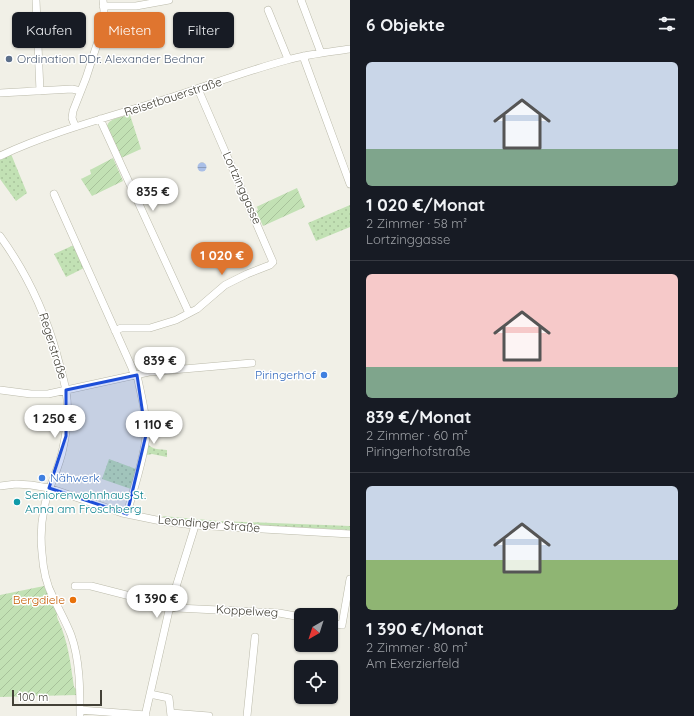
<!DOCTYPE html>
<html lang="de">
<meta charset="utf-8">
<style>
:root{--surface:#171b24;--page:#20242c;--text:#f1f3f6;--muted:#9ea1a6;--line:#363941;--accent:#df752f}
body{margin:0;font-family:Quicksand,sans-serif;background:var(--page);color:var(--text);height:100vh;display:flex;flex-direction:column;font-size:15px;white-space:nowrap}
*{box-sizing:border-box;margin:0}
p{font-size:13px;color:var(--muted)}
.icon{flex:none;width:22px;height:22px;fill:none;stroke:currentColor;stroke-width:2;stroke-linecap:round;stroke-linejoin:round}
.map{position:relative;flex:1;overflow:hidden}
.panel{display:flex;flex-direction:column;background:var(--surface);width:344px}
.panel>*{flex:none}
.banner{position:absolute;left:12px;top:12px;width:278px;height:36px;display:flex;gap:8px}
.needle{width:26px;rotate:219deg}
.fabs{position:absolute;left:294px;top:608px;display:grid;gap:8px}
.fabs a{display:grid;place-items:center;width:44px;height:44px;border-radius:6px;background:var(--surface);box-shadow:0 1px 3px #0004;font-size:20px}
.scale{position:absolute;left:12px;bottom:10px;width:90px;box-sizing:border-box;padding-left:4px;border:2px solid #434137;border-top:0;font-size:11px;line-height:14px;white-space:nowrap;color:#434137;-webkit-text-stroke:3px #fff;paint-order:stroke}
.price{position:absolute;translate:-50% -34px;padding:0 9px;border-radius:14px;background:#fff;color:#222;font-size:13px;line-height:26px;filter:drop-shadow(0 1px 2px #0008)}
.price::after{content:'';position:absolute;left:50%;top:24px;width:12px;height:9px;margin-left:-6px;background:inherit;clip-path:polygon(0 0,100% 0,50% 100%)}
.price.on{background:var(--accent);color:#fff}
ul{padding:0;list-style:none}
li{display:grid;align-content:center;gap:8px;height:212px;padding:0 16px}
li+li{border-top:1px solid var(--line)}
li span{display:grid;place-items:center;height:124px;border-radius:6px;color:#555}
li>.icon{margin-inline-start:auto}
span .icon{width:72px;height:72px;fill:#fffc;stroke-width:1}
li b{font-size:17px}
h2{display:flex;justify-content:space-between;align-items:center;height:48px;padding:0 16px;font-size:17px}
.pill{padding:0 14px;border-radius:6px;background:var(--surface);box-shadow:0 1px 3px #0004;font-size:14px;line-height:36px}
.pill.on{background:var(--accent);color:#fff}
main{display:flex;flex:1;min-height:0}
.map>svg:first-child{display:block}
.grass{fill:url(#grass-dots)}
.garden{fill:url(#garden-furrows)}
.water{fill:url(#water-rules)}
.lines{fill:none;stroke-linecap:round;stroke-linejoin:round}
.minor-casing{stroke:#bbbaaa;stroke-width:8}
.minor{stroke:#fff;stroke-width:7}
.marked{fill:#1d4ed8;fill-opacity:0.2;stroke:#1d4ed8;stroke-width:3;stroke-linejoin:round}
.service-dot{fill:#5c6f8a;stroke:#fff;stroke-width:1.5}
.shop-dot{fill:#3f7fe0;stroke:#fff;stroke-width:1.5}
.culture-dot{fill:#0f9aa8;stroke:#fff;stroke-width:1.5}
.food-dot{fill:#e8710a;stroke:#fff;stroke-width:1.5}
.labels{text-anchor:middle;stroke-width:3;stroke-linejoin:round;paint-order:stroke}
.service-label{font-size:12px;fill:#4e5e75;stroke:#fff;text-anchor:start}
.street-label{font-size:12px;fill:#434137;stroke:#fff}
.shop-label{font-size:12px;fill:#366cbe;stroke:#fff;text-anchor:end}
.culture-label{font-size:12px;fill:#0d838f;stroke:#fff;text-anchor:start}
.food-label{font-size:12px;fill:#c56008;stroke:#fff;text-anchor:end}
</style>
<main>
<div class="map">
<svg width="350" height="716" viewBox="0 0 350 716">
<defs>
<pattern id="grass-dots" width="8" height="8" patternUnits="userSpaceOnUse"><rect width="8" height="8" fill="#c2e1b4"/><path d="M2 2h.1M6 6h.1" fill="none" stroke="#a8c29b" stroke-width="1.8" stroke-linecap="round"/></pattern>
<pattern id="garden-furrows" width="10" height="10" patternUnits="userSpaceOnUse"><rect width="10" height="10" fill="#c2e1b4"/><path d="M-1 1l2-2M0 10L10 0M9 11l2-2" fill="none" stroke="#a8c29b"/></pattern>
<pattern id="water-rules" width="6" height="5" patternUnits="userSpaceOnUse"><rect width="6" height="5" fill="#aabfe7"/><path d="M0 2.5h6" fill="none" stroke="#8c9dbc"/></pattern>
</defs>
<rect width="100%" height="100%" fill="#f1f0e7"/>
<path class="grass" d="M11,154l16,39 -11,8 -16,-22v-20z
M350,205v22l-34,14 -8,-18z
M74,245l10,23 -18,9 -12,-23z
M147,442c3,8 13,7 20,8v7l-15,-3 -5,1z
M109,459l27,10 -5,20 -29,-10z
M162,516l57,5 131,5v4l-134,-7 -47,-3z"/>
<path class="garden" d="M130,115l11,34 -20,9 -14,-31c1,-9 15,-10 23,-12z
M113,158l10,23 -31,15 -11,-17 10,-5 -1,-4z
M297,188l8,19 -42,19 -7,-15 2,-1 -1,-3 -3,1z
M44,586l13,26c-1,6 3,11 5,17 7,19 9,38 12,58l2,2 1,6 -77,2v-102z"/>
<path class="water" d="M197.5 167a4.5 4.5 0 1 1 9 0a4.5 4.5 0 1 1-9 0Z"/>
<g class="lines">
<defs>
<path id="minor" d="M36,0l4,91
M301,0l20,53
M103,6h33l33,-6
M268,10l20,49
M303,56l47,128
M0,93l72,-4 9,2
M100,119l89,194
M75,126l-3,-8 1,-7 13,-33 16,-49 2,-18 -1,-11
M0,156c53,-25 110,-39 166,-57 41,-13 80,-28 121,-39 21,-6 42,-8 63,-11
M54,194l78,174 2,7
M0,236c26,36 45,76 57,119 3,12 7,24 9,36 3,18 1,39 -3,57 -3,17 -11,32 -16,48 -5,18 -7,39 -5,57 1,15 4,31 11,44 6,13 13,25 18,38 9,25 9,55 9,81
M115,331l6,-3h29l26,-8 21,-11 28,-24 22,-11 23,-9 3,-3 -75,-173
M0,390l31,4h17l101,-22 103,-9
M0,486l16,-2 15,1 18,3 73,25 39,8 33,4 156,9
M127,514c6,-24 17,-54 19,-78 1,-21 -5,-41 -9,-61
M75,586h16l86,22 102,5 22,4
M331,623l11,2 8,-46
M150,694l19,4 2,18
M80,710l66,5
M171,713l38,3
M145,716l25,-110 24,-77v-4
M247,716l8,-79"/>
</defs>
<use href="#minor" class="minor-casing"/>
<use href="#minor" class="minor"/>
</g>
<path class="marked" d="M137,375l9,60 -19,79 -78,-26 17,-52v-46z"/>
<circle class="service-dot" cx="9" cy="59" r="4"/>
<g class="shop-dot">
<circle cx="324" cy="375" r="4"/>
<circle cx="42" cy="478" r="4"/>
</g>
<circle class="culture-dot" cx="17" cy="502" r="4"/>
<circle class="food-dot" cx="73" cy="600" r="4"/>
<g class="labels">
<g class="service-label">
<text x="17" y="63">Ordination DDr. Alexander Bednar</text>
</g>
<g class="street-label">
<text transform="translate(173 97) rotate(-18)" y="4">Reisetbauerstraße</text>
<text transform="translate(242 188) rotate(66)" y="4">Lortzinggasse</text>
<text transform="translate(53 346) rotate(73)" y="4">Regerstraße</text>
<text transform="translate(209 524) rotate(5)" y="4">Leondinger Straße</text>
<text transform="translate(247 611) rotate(3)" y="4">Koppelweg</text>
</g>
<g class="shop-label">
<text x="316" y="379">Piringerhof</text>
<text x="50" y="482" text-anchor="start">Nähwerk</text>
</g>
<g class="culture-label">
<text x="25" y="499">Seniorenwohnhaus St.<tspan x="25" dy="14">Anna am Froschberg</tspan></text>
</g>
<g class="food-label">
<text x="65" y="604">Bergdiele</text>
</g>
</g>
</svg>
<div class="fabs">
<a><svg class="needle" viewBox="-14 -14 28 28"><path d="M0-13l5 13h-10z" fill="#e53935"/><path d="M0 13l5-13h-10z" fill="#9ea1a6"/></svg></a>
<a><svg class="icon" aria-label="locate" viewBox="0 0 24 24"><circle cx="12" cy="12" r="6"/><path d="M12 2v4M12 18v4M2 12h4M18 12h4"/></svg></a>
</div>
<div class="scale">100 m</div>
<b class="price" style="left:153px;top:212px">835 €</b>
<b class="price on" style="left:222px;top:276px">1 020 €</b>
<b class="price" style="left:160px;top:381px">839 €</b>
<b class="price" style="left:55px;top:439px">1 250 €</b>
<b class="price" style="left:154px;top:445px">1 110 €</b>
<b class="price" style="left:157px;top:619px">1 390 €</b>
<div class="banner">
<a class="pill">Kaufen</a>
<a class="pill on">Mieten</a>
<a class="pill">Filter</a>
</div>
</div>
<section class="panel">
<h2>6 Objekte<svg class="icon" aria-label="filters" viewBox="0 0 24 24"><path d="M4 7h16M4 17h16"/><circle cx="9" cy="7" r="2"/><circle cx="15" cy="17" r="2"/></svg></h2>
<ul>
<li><span style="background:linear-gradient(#c9d6e8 70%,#7fa58c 0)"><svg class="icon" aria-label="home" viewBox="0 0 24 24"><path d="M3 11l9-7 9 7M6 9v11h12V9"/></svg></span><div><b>1 020 €/Monat</b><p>2 Zimmer · 58 m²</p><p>Lortzinggasse</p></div></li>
<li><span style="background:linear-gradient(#f6c9c9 75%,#7fa58c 0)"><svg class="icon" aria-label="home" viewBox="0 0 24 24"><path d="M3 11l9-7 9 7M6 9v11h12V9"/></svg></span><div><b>839 €/Monat</b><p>2 Zimmer · 60 m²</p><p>Piringerhofstraße</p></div></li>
<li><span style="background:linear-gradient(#c9d6e8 60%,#8fb573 0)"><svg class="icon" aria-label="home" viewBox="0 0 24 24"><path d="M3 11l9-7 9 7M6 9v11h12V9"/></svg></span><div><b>1 390 €/Monat</b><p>2 Zimmer · 80 m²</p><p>Am Exerzierfeld</p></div></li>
</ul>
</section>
</main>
